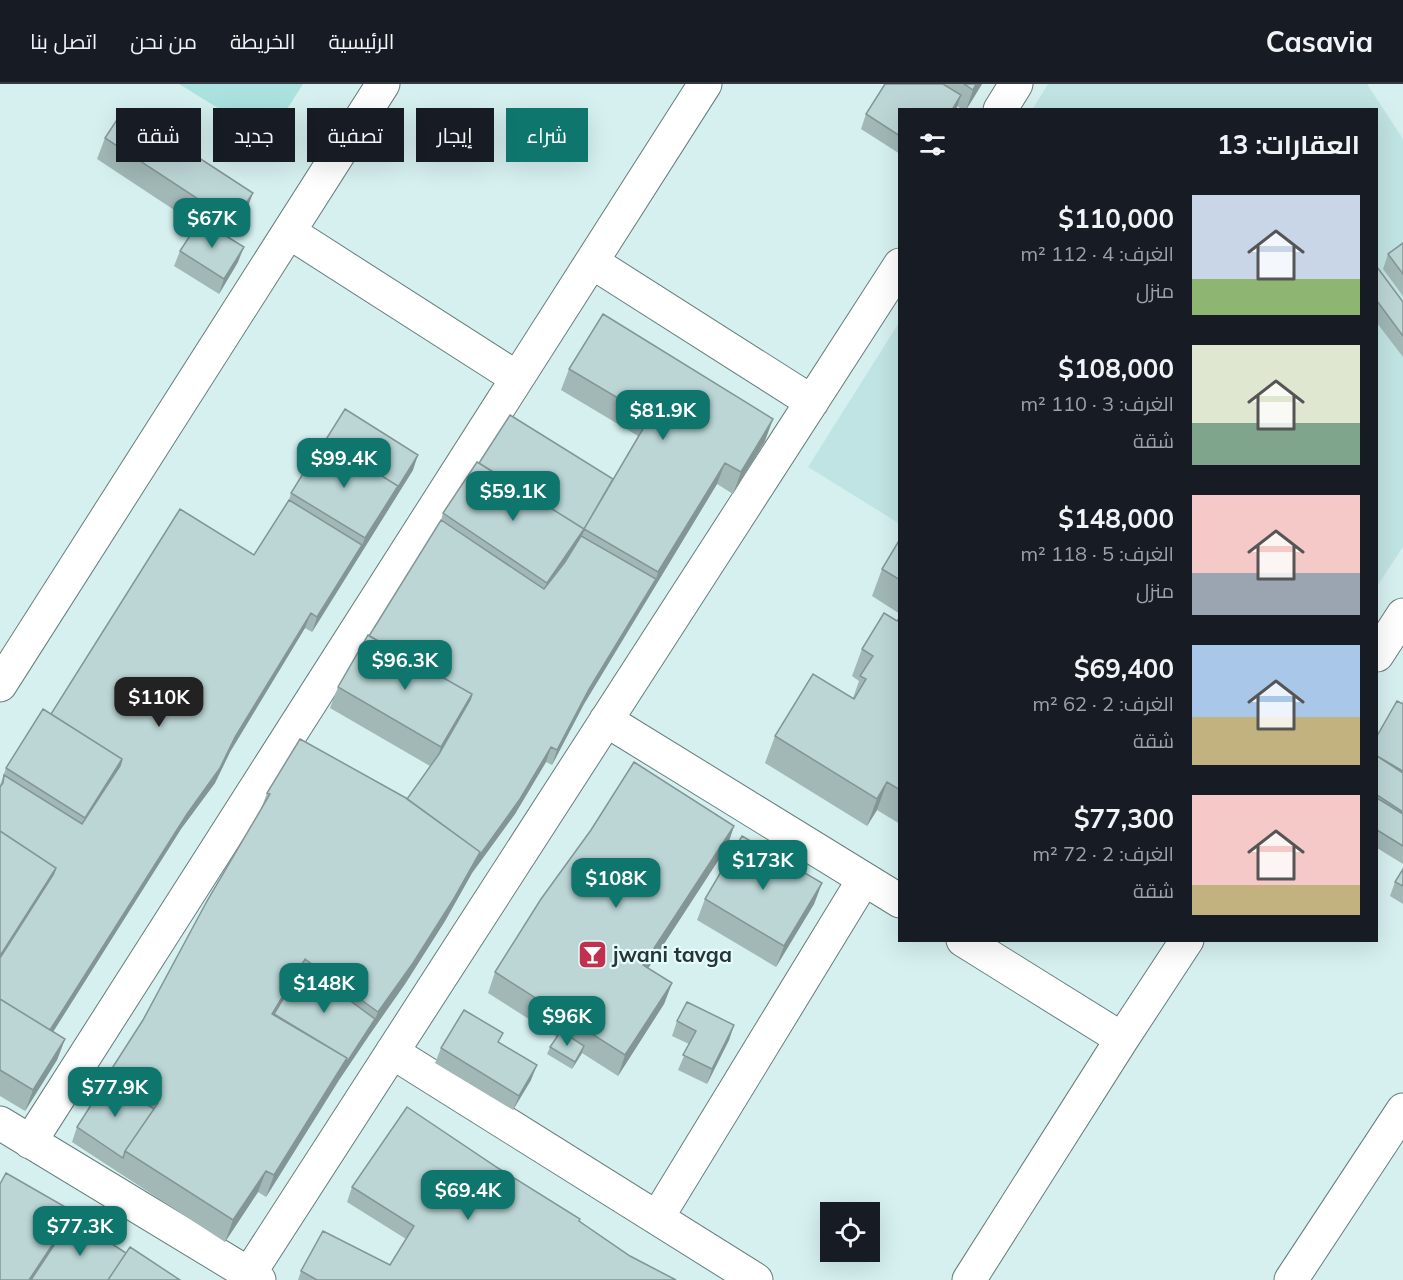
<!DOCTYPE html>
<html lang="ar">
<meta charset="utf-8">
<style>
:root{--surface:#171b24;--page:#242831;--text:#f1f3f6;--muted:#9ea1a6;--line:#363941;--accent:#0f766e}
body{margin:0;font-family:Mulish,Cairo,sans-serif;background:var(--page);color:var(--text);direction:rtl;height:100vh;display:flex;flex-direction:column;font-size:22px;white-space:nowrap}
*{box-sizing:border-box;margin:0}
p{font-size:20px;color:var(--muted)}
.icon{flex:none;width:33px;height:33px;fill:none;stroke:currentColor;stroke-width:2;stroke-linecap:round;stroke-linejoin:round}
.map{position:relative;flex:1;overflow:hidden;direction:ltr}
.panel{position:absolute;left:898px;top:24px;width:480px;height:834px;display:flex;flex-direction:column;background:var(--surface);border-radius:0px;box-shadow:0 6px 24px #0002;direction:rtl}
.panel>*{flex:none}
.banner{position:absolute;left:18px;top:24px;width:570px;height:54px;direction:rtl;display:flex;gap:12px}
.tools{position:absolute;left:820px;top:1118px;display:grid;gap:12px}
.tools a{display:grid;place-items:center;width:60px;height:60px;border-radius:0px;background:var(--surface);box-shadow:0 6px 24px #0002;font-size:30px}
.price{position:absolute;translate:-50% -51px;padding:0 14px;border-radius:12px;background:var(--accent);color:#fff;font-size:20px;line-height:39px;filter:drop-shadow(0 2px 3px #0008)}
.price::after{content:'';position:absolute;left:50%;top:36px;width:18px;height:14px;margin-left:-9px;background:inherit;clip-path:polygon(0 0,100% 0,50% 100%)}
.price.active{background:#222;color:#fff}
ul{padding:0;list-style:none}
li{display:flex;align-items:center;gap:18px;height:150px;padding:0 18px}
li span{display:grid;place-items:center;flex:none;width:168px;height:120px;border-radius:0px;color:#555}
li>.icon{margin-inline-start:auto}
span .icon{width:72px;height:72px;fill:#fffc;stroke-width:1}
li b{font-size:26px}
h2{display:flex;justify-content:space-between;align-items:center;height:72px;padding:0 18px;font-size:26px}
.tag{padding:0 21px;border-radius:0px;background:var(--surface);box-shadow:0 6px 24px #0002;font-size:21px;line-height:54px}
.tag.active{background:var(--accent);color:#fff}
header{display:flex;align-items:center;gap:36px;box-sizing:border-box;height:84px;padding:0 30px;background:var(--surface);border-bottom:2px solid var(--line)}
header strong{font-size:28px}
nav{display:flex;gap:33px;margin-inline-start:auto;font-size:21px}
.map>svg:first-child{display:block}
.built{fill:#c0e4e3}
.pitch{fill:#abe2e0}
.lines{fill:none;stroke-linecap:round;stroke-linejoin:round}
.minor-casing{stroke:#657e7d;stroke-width:35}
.minor{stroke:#fff;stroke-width:33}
.wall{fill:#a1b8b7}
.shaded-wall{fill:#839695}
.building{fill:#bbd6d5;stroke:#839695;stroke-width:1.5}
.labels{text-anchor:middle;stroke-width:4.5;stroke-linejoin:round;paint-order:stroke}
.poi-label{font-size:21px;font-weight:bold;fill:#2a3434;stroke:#e2fdfc;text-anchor:start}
</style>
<header>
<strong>Casavia</strong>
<nav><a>الرئيسية</a><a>الخريطة</a><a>من نحن</a><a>اتصل بنا</a></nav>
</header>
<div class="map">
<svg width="1403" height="1196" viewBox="0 0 1403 1196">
<rect width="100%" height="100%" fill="#d5f0ef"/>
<path class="built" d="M1048,0h319l36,55v408l-26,39v-476h-345z
M900,237v203l-92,-57z"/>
<path class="pitch" d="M179,0h124l-35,55z"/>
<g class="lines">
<defs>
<path id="minor" d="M1000,26l16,-26
M289,148l228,146
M592,178l220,140
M1377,571l26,-40
M0,601l383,-601
M606,636l294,181
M963,856l159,99
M392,968l364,228
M0,1039l259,157
M30,1058l675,-1058
M657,1134l207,-339
M249,1190l651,-1009
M969,1196l153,-241 65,-99
M1291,1196l112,-170"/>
</defs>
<use href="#minor" class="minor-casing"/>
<use href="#minor" class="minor"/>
</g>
<path class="wall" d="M885,0h97l-16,26h-3l-6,-4 -1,4h-56v44l-39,-25 5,-15z
M105,54l140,77 -16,23 9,24 -19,32 -45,-28 6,-15 17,-26 -100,-66z
M1403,159v53l-20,-27 5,-15z
M1377,183l26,35v55l-26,-34z
M569,285l196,72 -32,53 -16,-10 -133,220 -32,61 -6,-3 -31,52 -43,59 -27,48 -40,63 -35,50 -31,46 -73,117 -8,-5 -33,50 -153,-100 5,-15 30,-47 2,-7 34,-53 118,-211 6,-16 140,6 23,-33 -100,-58 8,-21 103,-167 2,-7 36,-50 134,16 25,-43 -77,-46z
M413,386l-101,162 -7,-4 -75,124 -15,31 -34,46 -128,203 12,7 -8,21 -32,51 -25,-15v-311l6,-17 45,-54 203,-159 35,-55 2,-7z
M900,455v75l-28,-18 10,-27z
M900,533v207l-23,-14 -10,16 -102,-63 10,-27 78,-38 6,-17 -7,-5 10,-27 35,-28z
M1403,616v164l-26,-16v-112l25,-32z
M734,742l-7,21 -79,121 24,15 -8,21 -46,72 -36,-23 -10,16 -25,-15 3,-7 7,-10 -69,-44 7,-21z
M1403,785v35l-13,-8 5,-14z
M822,799l-8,21 -38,63 -79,-47 8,-21z
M677,937l57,4 -5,15 -22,44 -29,-14 11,-26 -17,-8z
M499,959l32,37 -18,30 -78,-47 6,-15z
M498,1084l132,88 46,24h-378l3,-9 89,-6 16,-26 -59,-37 5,-15z"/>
<path class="shaded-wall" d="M976,0h6l-16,26 7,-20z
M961,11l-5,15h-4z
M253,109l-8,22 -19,29 7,-22z
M244,163l-6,15 -19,32 5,-15z
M773,335l-8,22 -32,53 8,-22z
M418,371l-5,15 -101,162 5,-15 45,-72 3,-7 33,-52z
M725,379l-8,21 -133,220 -32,61 5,-15 32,-61 67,-110 2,-7z
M584,445l-8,21 -37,54 8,-21z
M311,529l-6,15 -75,124 -15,31 -34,46 -140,222 5,-15 189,-299z
M472,610l-8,21 -30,53 7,-21z
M551,663l-5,15 -31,52 -43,59 -27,48 -40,63 -35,50 -31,46 -73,117 8,-22 73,-117 28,-39 3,-7 102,-160z
M122,675l-8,22 -37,58 8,-21z
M887,698l-10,28 -10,16 10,-27z
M734,742l-7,21 -91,140 7,-22z
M56,784l-8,22 -48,75v-9z
M822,799l-8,21 -38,63 8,-21z
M305,875l-8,21 -24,42 -1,-8z
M672,899l-8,21 -46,72 7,-21z
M734,941l-5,15 -22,44 5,-15z
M65,955l-8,21 -32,51 8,-21z
M584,962l-2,7 -10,16 3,-7z
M537,981l-6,15 -18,30 6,-14z
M266,1087l-8,21 -33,50 8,-22z
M74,1128l-8,21 -31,47h-6z"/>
<path class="building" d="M885,0h58l18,11 -9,15h-52v26l-34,-22z
M964,0h12l-3,6z
M124,25l129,84 -20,29 -128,-84z
M200,136l44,27 -20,32 -44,-28z
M1403,159v31l-15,-20z
M1377,183l26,35v34l-26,-35z
M603,230l170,105 -32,53 -16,-9 -67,109 -74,-43 66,-112 -81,-48z
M345,325l73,46 -23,37 3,-6 -73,-45z
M510,331l103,64 -29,50 -105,-66z
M324,356l74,46 -33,52 -74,-45z
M477,378l107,67 -37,54 -104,-70z
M289,416l73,45 -45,72 -6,-4 -76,124 -15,31 -33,46 -137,216 -50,-31v-41l53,-83 3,-7 -56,-37v-44l3,-4 1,-8 78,49 38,-58 2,-7 -71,-45 129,-205 74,46z
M441,436l103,69 21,-27 16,-26 -1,-1 4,-6 -3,7 75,43 -67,110 -32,61 -6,-3 -31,52 -43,60 3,-7 -73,-53 32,-45 31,-54 2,-6 -103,-58z
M900,455v41l-18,-11z
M884,529l13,8 3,-4v173l-13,-8 -10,17 -102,-63 38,-62 41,25 12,-20 -6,-3 13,-20 -11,-7z
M368,551l104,59 -31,53 -103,-60z
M1397,617l6,3v67l-26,-15v-20z
M43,625l79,50 -37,59 -79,-50z
M300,655l106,59 74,54 -27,48 -40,63 -35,49 -73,-53 -33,55 75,44 -73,117 -8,-4 -33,49 -108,-69 33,-48 -49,-30 34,-53 64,-119 63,-107 -3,-1z
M1377,672l26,17v39l-26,-17z
M634,678l100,64 -91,139 29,18 -47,72 -130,-83 46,-73 50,-69z
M1377,714l26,16v32l-26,-16z
M0,747l56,37 -56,88z
M742,752l80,47 -38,63 -79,-47z
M1403,785v17l-8,-4z
M303,882l72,53 -30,46 2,-7 -73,-44z
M0,915l65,40 -32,51 -33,-20z
M687,918l47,23 -22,44 -29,-14 13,-24 -19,-10z
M464,926l39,23 -5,9 39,23 -18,31 -78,-48z
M561,947l23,15 -9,16 -25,-15z
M107,996l47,29 -29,42 -2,7 -46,-31z
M407,1023l91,61 82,51 -1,2 51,35 46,24h-359l-16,-9 22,-40 67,34 24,-39 -62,-39z
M6,1089l68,39 -45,68h-29v-96z
M72,1134l54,35 -18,27h-77z
M130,1163l50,33h-72z"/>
<defs>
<symbol id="bar-square" viewBox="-11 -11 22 22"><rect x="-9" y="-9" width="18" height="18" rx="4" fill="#c1304f" stroke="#e2fdfc"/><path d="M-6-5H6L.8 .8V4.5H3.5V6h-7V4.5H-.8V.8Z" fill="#fff"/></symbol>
</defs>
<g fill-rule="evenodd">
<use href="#bar-square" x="576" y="854" width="33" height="33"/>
</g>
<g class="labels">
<g class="poi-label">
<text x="613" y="878">jwani tavga</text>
</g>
</g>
</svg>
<div class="tools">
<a><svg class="icon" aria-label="locate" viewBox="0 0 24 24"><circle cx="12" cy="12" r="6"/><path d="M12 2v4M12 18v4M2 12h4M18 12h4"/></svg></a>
</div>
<b class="price" style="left:212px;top:165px">$67K</b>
<b class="price" style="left:663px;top:357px">$81.9K</b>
<b class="price" style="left:344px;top:405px">$99.4K</b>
<b class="price" style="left:513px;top:438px">$59.1K</b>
<b class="price" style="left:405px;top:607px">$96.3K</b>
<b class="price active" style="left:159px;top:644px">$110K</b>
<b class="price" style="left:763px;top:807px">$173K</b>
<b class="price" style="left:616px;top:825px">$108K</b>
<b class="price" style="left:324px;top:930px">$148K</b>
<b class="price" style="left:567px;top:963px">$96K</b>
<b class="price" style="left:115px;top:1034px">$77.9K</b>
<b class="price" style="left:468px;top:1137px">$69.4K</b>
<b class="price" style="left:80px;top:1173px">$77.3K</b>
<div class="banner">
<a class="tag active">شراء</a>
<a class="tag">إيجار</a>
<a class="tag">تصفية</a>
<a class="tag">جديد</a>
<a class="tag">شقة</a>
</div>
<section class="panel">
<h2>العقارات: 13<svg class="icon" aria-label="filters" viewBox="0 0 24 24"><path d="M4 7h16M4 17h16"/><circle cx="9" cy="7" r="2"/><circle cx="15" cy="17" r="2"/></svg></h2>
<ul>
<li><span style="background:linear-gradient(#c9d6e8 70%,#8fb573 0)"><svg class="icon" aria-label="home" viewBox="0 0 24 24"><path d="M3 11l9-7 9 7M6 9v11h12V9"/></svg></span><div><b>$110,000</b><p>الغرف: 4 · 112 m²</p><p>منزل</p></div></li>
<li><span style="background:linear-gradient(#dfe7d0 65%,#7fa58c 0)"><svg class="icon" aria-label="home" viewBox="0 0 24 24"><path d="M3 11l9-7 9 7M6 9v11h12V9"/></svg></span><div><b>$108,000</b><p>الغرف: 3 · 110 m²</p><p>شقة</p></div></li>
<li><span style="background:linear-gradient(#f6c9c9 65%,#9aa5b1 0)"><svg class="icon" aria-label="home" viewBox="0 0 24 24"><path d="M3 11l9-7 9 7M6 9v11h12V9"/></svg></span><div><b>$148,000</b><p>الغرف: 5 · 118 m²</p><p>منزل</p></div></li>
<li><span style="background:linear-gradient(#a9c7e8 60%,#c2b280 0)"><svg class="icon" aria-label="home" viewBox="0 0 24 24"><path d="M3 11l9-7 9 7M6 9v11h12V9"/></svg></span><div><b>$69,400</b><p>الغرف: 2 · 62 m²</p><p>شقة</p></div></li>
<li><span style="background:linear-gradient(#f6c9c9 75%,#c2b280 0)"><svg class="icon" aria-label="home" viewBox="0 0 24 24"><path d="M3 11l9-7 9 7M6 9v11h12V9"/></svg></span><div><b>$77,300</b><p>الغرف: 2 · 72 m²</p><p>شقة</p></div></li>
</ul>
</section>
</div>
